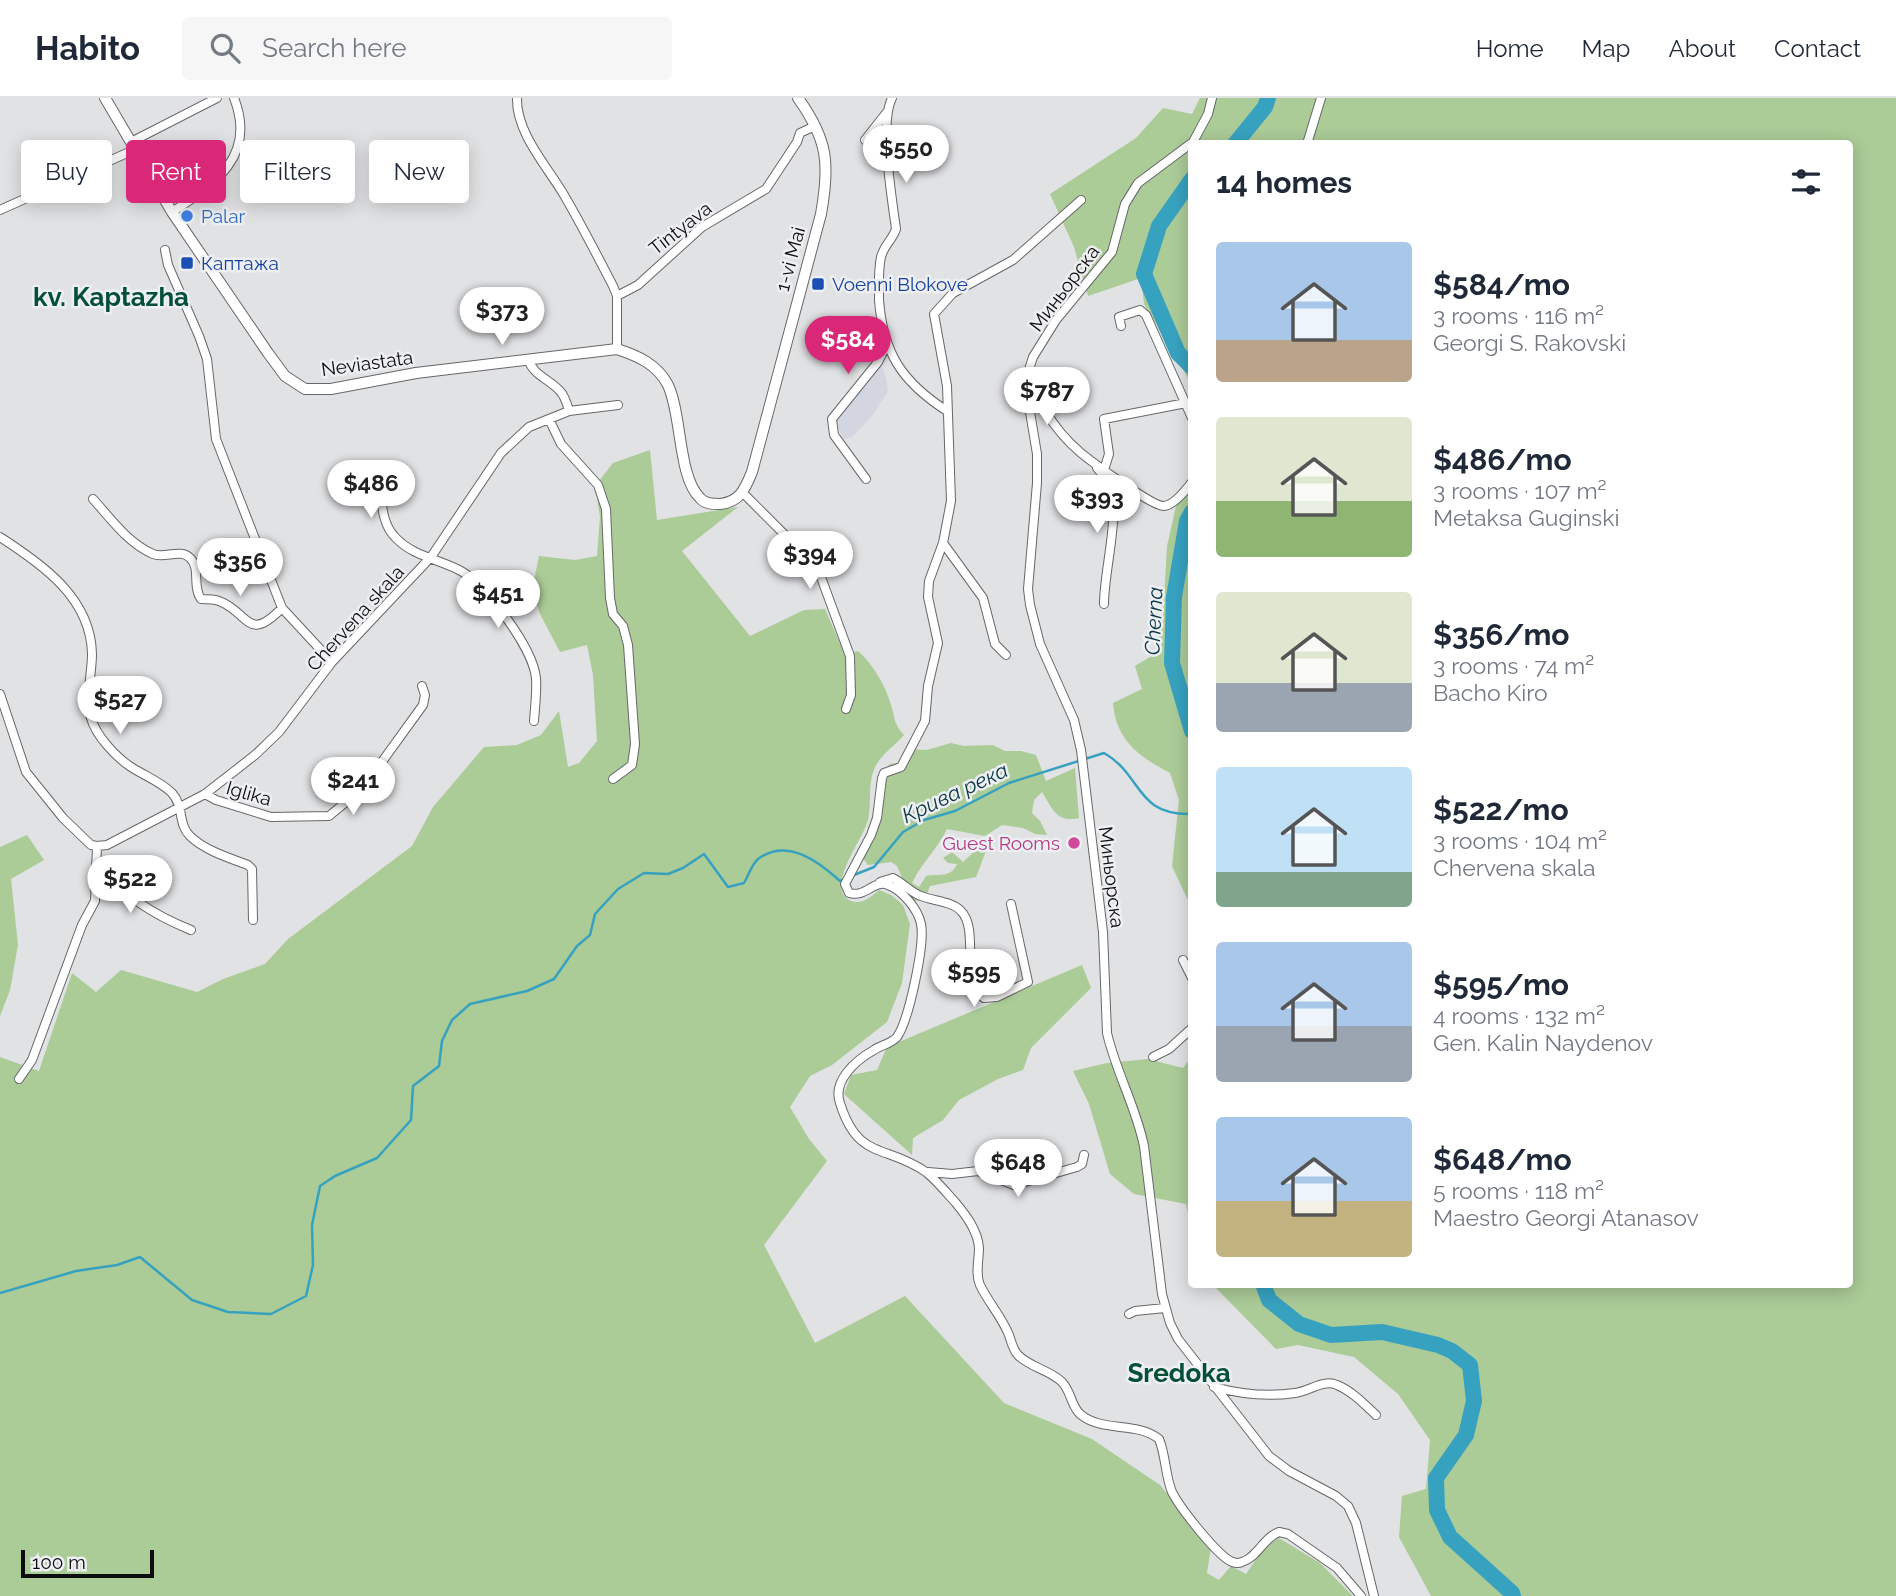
<!DOCTYPE html>
<meta charset="utf-8">
<style>
:root{--surface:#fff;--page:#f6f6f7;--text:#1f2937;--muted:#747a83;--line:#e0e1e3;--accent:#db2777}
body{margin:0;font-family:Raleway,sans-serif;background:var(--page);color:var(--text);height:100vh;display:flex;flex-direction:column;font-size:26px;white-space:nowrap}
*{box-sizing:border-box;margin:0}
p{font-size:23px;color:var(--muted)}
.icon{flex:none;width:38px;height:38px;fill:none;stroke:currentColor;stroke-width:2;stroke-linecap:round;stroke-linejoin:round}
.map{position:relative;flex:1;overflow:hidden}
.details{position:absolute;left:1188px;top:42px;width:665px;height:1148px;display:flex;flex-direction:column;background:var(--surface);border-radius:7px;box-shadow:0 4px 18px #0003}
.details>*{flex:none}
.guide{position:absolute;left:21px;top:42px;width:665px;height:63px;display:flex;gap:14px}
.scale{position:absolute;left:21px;bottom:18px;width:133px;box-sizing:border-box;padding-left:7px;border:4px solid #0d0d0e;border-top:0;font-size:19px;line-height:24px;white-space:nowrap;color:#0d0d0e;-webkit-text-stroke:5px #eeeff2;paint-order:stroke}
.price{position:absolute;translate:-50% -60px;padding:0 16px;border-radius:24px;background:#fff;color:#222;font-size:23px;line-height:46px;filter:drop-shadow(0 2px 4px #0008)}
.price::after{content:'';position:absolute;left:50%;top:42px;width:21px;height:16px;margin-left:-10px;background:inherit;clip-path:polygon(0 0,100% 0,50% 100%)}
.price.selected{background:var(--accent);color:#fff}
ul{padding:0;list-style:none}
li{display:flex;align-items:center;gap:21px;height:175px;padding:0 28px}
li span{display:grid;place-items:center;flex:none;width:196px;height:140px;border-radius:7px;color:#555}
li>.icon{margin-inline-start:auto}
span .icon{width:84px;height:84px;fill:#fffc;stroke-width:1}
li b{font-size:30px}
h2{display:flex;justify-content:space-between;align-items:center;height:84px;padding:0 28px;font-size:30px}
.chip{padding:0 24px;border-radius:7px;background:var(--surface);box-shadow:0 4px 18px #0003;font-size:24px;line-height:63px}
.chip.selected{background:var(--accent);color:#fff}
header{display:flex;align-items:center;gap:42px;box-sizing:border-box;height:98px;padding:0 35px;background:var(--surface);border-bottom:2px solid var(--line)}
header strong{font-size:33px}
nav{display:flex;gap:38px;margin-inline-start:auto;font-size:24px}
.search{width:490px;height:63px;background:var(--page);display:flex;align-items:center;gap:18px;box-sizing:border-box;padding:0 24px;border-radius:7px;color:var(--muted);font-size:26px}
.map>svg:first-child{display:block}
.built{fill:#d3d6e0}
.green{fill:#abcb97}
.lines{fill:none;stroke-linecap:round;stroke-linejoin:round}
.stream{stroke:#37a2c0;stroke-width:2.5}
.river{stroke:#37a2c0;stroke-width:16}
.minor-casing{stroke:#666769;stroke-width:10}
.tertiary-casing{stroke:#666769;stroke-width:12}
.minor{stroke:#fff;stroke-width:8}
.tertiary{stroke:#fff;stroke-width:10}
.shop-dot{fill:#3f7fe0;stroke:#eeeff2;stroke-width:2.5}
.transit-dot{fill:#1a4fb4;stroke:#eeeff2;stroke-width:2.5}
.hotel-dot{fill:#d1479c;stroke:#eeeff2;stroke-width:2.5}
.labels{text-anchor:middle;stroke-width:5;stroke-linejoin:round;paint-order:stroke}
.shop-label{font-size:19px;fill:#366cbe;stroke:#eeeff2;text-anchor:start}
.street-label{font-size:19px;fill:#0d0d0e;stroke:#eeeff2}
.transit-label{font-size:19px;fill:#164399;stroke:#eeeff2;text-anchor:start}
.hotel-label{font-size:19px;fill:#b23c85;stroke:#eeeff2;text-anchor:end}
.water-label{font-size:21px;font-style:italic;fill:#043643;stroke:#eeeff2}
.district-label{font-size:26px;font-weight:bold;fill:#045037;stroke:#eeeff2}
</style>
<header>
<strong>Habito</strong>
<div class="search"><svg class="icon" aria-label="search" viewBox="0 0 24 24"><circle cx="10" cy="10" r="6"/><path d="M15 15l6 6"/></svg>Search here</div>
<nav><a>Home</a><a>Map</a><a>About</a><a>Contact</a></nav>
</header>
<div class="map">
<svg width="1896" height="1498" viewBox="0 0 1896 1498">
<rect width="100%" height="100%" fill="#e1e2e4"/>
<path class="built" d="M879,261l7,19 2,13 -16,25 -20,21 -8,2 -11,-21z"/>
<path class="green" d="M1200,0h696v1498h-465l-32,-59 3,-41 24,-7 4,-49 -32,-46 -44,-37 -56,-12 -22,4 -63,-64 637,-1v-1140h-658v241l-48,-81 -3,-26 -53,18 -14,-49 -24,-53 86,-56 27,-30 29,6z
M650,352l7,70 81,-13 -56,44 68,85 54,-26 21,-1 20,46 13,-4c14,12 28,35 33,54 4,13 3,20 13,30 -9,10 -23,20 -29,32 -8,17 -3,36 -7,53 -5,20 -45,69 -17,81 11,4 20,-4 28,-11l12,5 12,10 7,19 -8,59 -15,39 -55,43 -22,11 -20,31 19,32 18,22 -63,84 51,98 90,-47 99,107 88,36 68,46 51,62 -4,26 12,7 12,-14 15,8 19,-28 14,-8 41,25 33,33h-1353v-539l39,14 33,-98 24,19 25,-22 76,22 26,-13 42,-15 23,-25 124,-93 21,-39 51,-60 33,-2 24,-10 18,-24 9,56 11,-4 18,-22 -4,-66 -6,-30 -27,7 -20,-38 -8,-24 7,-34 36,4 22,-4 3,-39 -5,-31 18,-23z
M1192,387v424l-20,-43 7,-66 -9,-27c-32,-17 -54,-33 -57,-70l29,-14 -7,-23 20,-12 8,-38 4,-70 10,-44z
M951,645l13,3 29,-1 12,6h16l15,4 10,26 29,-13 4,50c-23,5 -26,-9 -37,-26l-8,8 -2,13 8,8 7,14 -12,-1 -12,-6 -21,-3 -17,11 -38,-7c-10,21 -25,33 -35,54l7,4 7,-11c13,-3 24,3 31,-12l-9,-1 -5,-5 9,-6 11,10 14,-13 9,2 -10,26 -46,9 -5,14 -13,1 -15,-35 -6,-4 -23,3 -7,-9 8,-17 15,-68 6,-7 9,-1 8,-14 20,1z
M27,737l17,25 -33,19 7,66 -8,45 -10,26v-169z
M1082,867l9,23 -60,60 -8,22 -25,9 -39,21 -16,20 -30,18 -1,17 -68,-61 7,-19 26,-5 10,-23z
M1192,958v175l-6,-27 -52,-10 -24,-20 -21,-70 -16,-33 34,-8 41,-4 35,9z"/>
<g class="lines">
<path class="stream" d="M854,777l20,-8 29,-35 21,-12 31,-9 54,-28 95,-30c39,22 31,63 88,61
M0,1195l76,-22 41,-6 23,-8 52,43 36,12 43,2 35,-18 7,-31 -1,-40 8,-39 15,-10 42,-18 34,-38 2,-34 26,-20 3,-25 10,-21 18,-16 57,-13 27,-12 23,-33 13,-11 5,-21 23,-25 26,-16 24,1 15,-6 21,-14 24,33 16,-4c4,-7 8,-19 14,-24 29,-22 61,3 82,22l4,-2"/>
<path class="river" d="M1235,46l30,-37 3,-9
M1192,81l-33,47 -15,48 34,79 14,14
M1192,414l-5,9 -13,76 -2,66 20,68
M1263,1186l6,16 30,24 32,11 51,-3 56,13 14,6 18,14 4,36 -8,34 -30,43 1,32 13,27 62,56 1,3"/>
<defs>
<path id="minor" d="M517,0c-1,35 30,68 47,97 17,29 33,60 49,91l4,10v53
M892,0c-13,26 0,100 4,131 -3,10 -12,16 -15,28 -3,14 -2,28 -2,43 4,53 23,82 68,111
M1212,0l-4,16 -15,28 -55,41 -13,21 -13,48 -56,68 -23,37 -8,25 12,72v29l-9,106 2,16 10,39 34,76 7,30 22,182 4,101c9,39 29,74 37,113l18,148 8,29 8,16 91,117 20,15 47,25 12,10 8,17 18,73
M865,42l22,-28
M131,44l86,-44
M1307,46l14,-46
M1081,102l-68,60 -60,33 -19,21 13,72 4,115 -8,42 -14,38 -1,16 10,46 -10,43 -3,35 -24,46 -17,6 -2,5 -5,40 -6,17 -26,49 4,9c17,5 25,-14 39,-8 14,5 30,24 33,39 4,20 -12,96 -24,113 -6,7 -16,8 -23,13 -18,10 -42,31 -34,53 18,58 46,41 86,69 10,8 20,20 29,30 11,13 23,29 24,46 0,12 -4,26 1,37 8,17 22,32 29,50 2,6 4,15 9,20 11,12 32,15 44,27 9,9 9,24 18,32 22,19 57,7 79,25 7,17 6,36 13,53 8,16 40,56 55,67 4,3 10,5 15,3 15,-4 21,-24 37,-30l9,2 49,34 24,28
M0,112l136,-61
M172,114c43,-28 85,-56 62,-114
M165,152l3,15 31,71 8,23 9,80 66,169 50,54
M617,198l21,-11 64,-58 64,-38 31,-47 3,-9 15,-7
M1121,228l-2,-9 21,-7 6,5 46,103
M528,261c5,16 21,20 32,32 5,5 7,13 9,20
M1028,275c9,11 10,27 18,39 9,15 22,30 35,41 11,9 72,54 83,53 10,-1 22,-16 28,-24
M549,321l12,25 37,41 8,24 4,89 3,16 10,12 5,19 7,99 -3,21 -19,14
M1097,370c4,5 10,11 13,18 10,32 -6,84 -6,118
M1104,372l5,-16 -5,-35 82,-16
M401,379l-16,1 -6,4c3,18 2,41 16,55 17,19 44,22 66,34 25,14 72,77 75,107 1,13 -1,29 -2,43
M866,381l-32,-44 -2,-16 46,-57 8,-16
M743,395l46,46 15,10 14,20 32,87 1,39 -5,14
M93,401c18,20 35,44 60,55 11,5 28,-6 37,4 11,10 2,29 11,41 6,0 13,0 18,2 30,11 28,43 63,7
M0,439c42,27 91,61 92,117 0,20 -7,44 -1,64 5,18 25,39 40,49 14,9 30,15 41,26 12,13 6,32 18,43 14,14 39,22 58,29l4,4 1,51
M943,445l40,55 12,46 11,11
M0,596l26,78 37,46 28,27 6,1
M205,696l11,6 55,17 58,-1 34,-28 60,-83 2,-10 -3,-9
M97,748l10,-1 98,-51 50,-39 24,-23 53,-70 99,-105 70,-104 28,-26 40,-16 49,-6
M96,765c28,32 55,51 95,67
M880,784l13,-4c10,5 17,14 28,18 12,5 31,5 40,15 19,19 -2,70 23,87l13,-1 31,-15 -17,-78
M1183,862l9,18
M1153,959l16,-8 23,-21
M19,981l13,-19 50,-135 13,-24 2,-55
M928,1074l24,2 26,-3 36,14 63,-18 5,-3 2,-9
M1129,1216l6,-3 30,-3
M1214,1289c26,7 54,10 81,6 15,-2 28,-14 42,-8 15,6 28,20 39,30"/>
<path id="tertiary" d="M105,0l67,114 96,141 17,23 20,13h26l85,-16 201,-24c21,7 40,15 51,36 14,30 10,92 32,113 5,6 13,6 20,6 20,-2 25,-15 32,-32l69,-258c9,-50 7,-74 -23,-116"/>
</defs>
<use href="#minor" class="minor-casing"/>
<use href="#tertiary" class="tertiary-casing"/>
<use href="#minor" class="minor"/>
<use href="#tertiary" class="tertiary"/>
</g>
<circle class="shop-dot" cx="187" cy="118" r="7"/>
<g class="transit-dot">
<rect x="180" y="158" width="14" height="14" rx="3.5"/>
<rect x="811" y="179" width="14" height="14" rx="3.5"/>
</g>
<circle class="hotel-dot" cx="1074" cy="745" r="7"/>
<g class="labels">
<g class="shop-label">
<text x="201" y="125">Palar</text>
</g>
<g class="street-label">
<text transform="translate(680 130) rotate(-38)" y="7">Tintyava</text>
<text transform="translate(790 161) rotate(-75)" y="7">1-vi Mai</text>
<text transform="translate(1064 190) rotate(-53)" y="7">Миньорска</text>
<text transform="translate(367 265) rotate(-8)" y="7">Neviastata</text>
<text transform="translate(355 520) rotate(-48)" y="7">Chervena skala</text>
<text transform="translate(249 695) rotate(16)" y="7">Iglika</text>
<text transform="translate(1112 779) rotate(83)" y="7">Миньорска</text>
</g>
<g class="transit-label">
<text x="201" y="172">Каптажа</text>
<text x="832" y="193">Voenni Blokove</text>
</g>
<g class="hotel-label">
<text x="1060" y="752">Guest Rooms</text>
</g>
<g class="water-label">
<text transform="translate(1154 523) rotate(-87)" y="7">Cherna</text>
<text transform="translate(955 695) rotate(-25)" y="7">Крива река</text>
</g>
<g class="district-label">
<text x="111" y="208">kv. Kaptazha</text>
<text x="1179" y="1284">Sredoka</text>
</g>
</g>
</svg>
<div class="scale">100 m</div>
<b class="price" style="left:906px;top:87px">$550</b>
<b class="price" style="left:502px;top:249px">$373</b>
<b class="price selected" style="left:848px;top:278px">$584</b>
<b class="price" style="left:1047px;top:329px">$787</b>
<b class="price" style="left:371px;top:422px">$486</b>
<b class="price" style="left:1097px;top:437px">$393</b>
<b class="price" style="left:810px;top:493px">$394</b>
<b class="price" style="left:240px;top:500px">$356</b>
<b class="price" style="left:498px;top:532px">$451</b>
<b class="price" style="left:120px;top:638px">$527</b>
<b class="price" style="left:353px;top:719px">$241</b>
<b class="price" style="left:130px;top:817px">$522</b>
<b class="price" style="left:974px;top:911px">$595</b>
<b class="price" style="left:1018px;top:1101px">$648</b>
<div class="guide">
<a class="chip">Buy</a>
<a class="chip selected">Rent</a>
<a class="chip">Filters</a>
<a class="chip">New</a>
</div>
<section class="details">
<h2>14 homes<svg class="icon" aria-label="filters" viewBox="0 0 24 24"><path d="M4 7h16M4 17h16"/><circle cx="9" cy="7" r="2"/><circle cx="15" cy="17" r="2"/></svg></h2>
<ul>
<li><span style="background:linear-gradient(#a9c7e8 70%,#b9a48a 0)"><svg class="icon" aria-label="home" viewBox="0 0 24 24"><path d="M3 11l9-7 9 7M6 9v11h12V9"/></svg></span><div><b>$584/mo</b><p>3 rooms · 116 m²</p><p>Georgi S. Rakovski</p></div></li>
<li><span style="background:linear-gradient(#dfe7d0 60%,#8fb573 0)"><svg class="icon" aria-label="home" viewBox="0 0 24 24"><path d="M3 11l9-7 9 7M6 9v11h12V9"/></svg></span><div><b>$486/mo</b><p>3 rooms · 107 m²</p><p>Metaksa Guginski</p></div></li>
<li><span style="background:linear-gradient(#dfe7d0 65%,#9aa5b1 0)"><svg class="icon" aria-label="home" viewBox="0 0 24 24"><path d="M3 11l9-7 9 7M6 9v11h12V9"/></svg></span><div><b>$356/mo</b><p>3 rooms · 74 m²</p><p>Bacho Kiro</p></div></li>
<li><span style="background:linear-gradient(#bfe0f5 75%,#7fa58c 0)"><svg class="icon" aria-label="home" viewBox="0 0 24 24"><path d="M3 11l9-7 9 7M6 9v11h12V9"/></svg></span><div><b>$522/mo</b><p>3 rooms · 104 m²</p><p>Chervena skala</p></div></li>
<li><span style="background:linear-gradient(#a9c7e8 60%,#9aa5b1 0)"><svg class="icon" aria-label="home" viewBox="0 0 24 24"><path d="M3 11l9-7 9 7M6 9v11h12V9"/></svg></span><div><b>$595/mo</b><p>4 rooms · 132 m²</p><p>Gen. Kalin Naydenov</p></div></li>
<li><span style="background:linear-gradient(#a9c7e8 60%,#c2b280 0)"><svg class="icon" aria-label="home" viewBox="0 0 24 24"><path d="M3 11l9-7 9 7M6 9v11h12V9"/></svg></span><div><b>$648/mo</b><p>5 rooms · 118 m²</p><p>Maestro Georgi Atanasov</p></div></li>
</ul>
</section>
</div>
